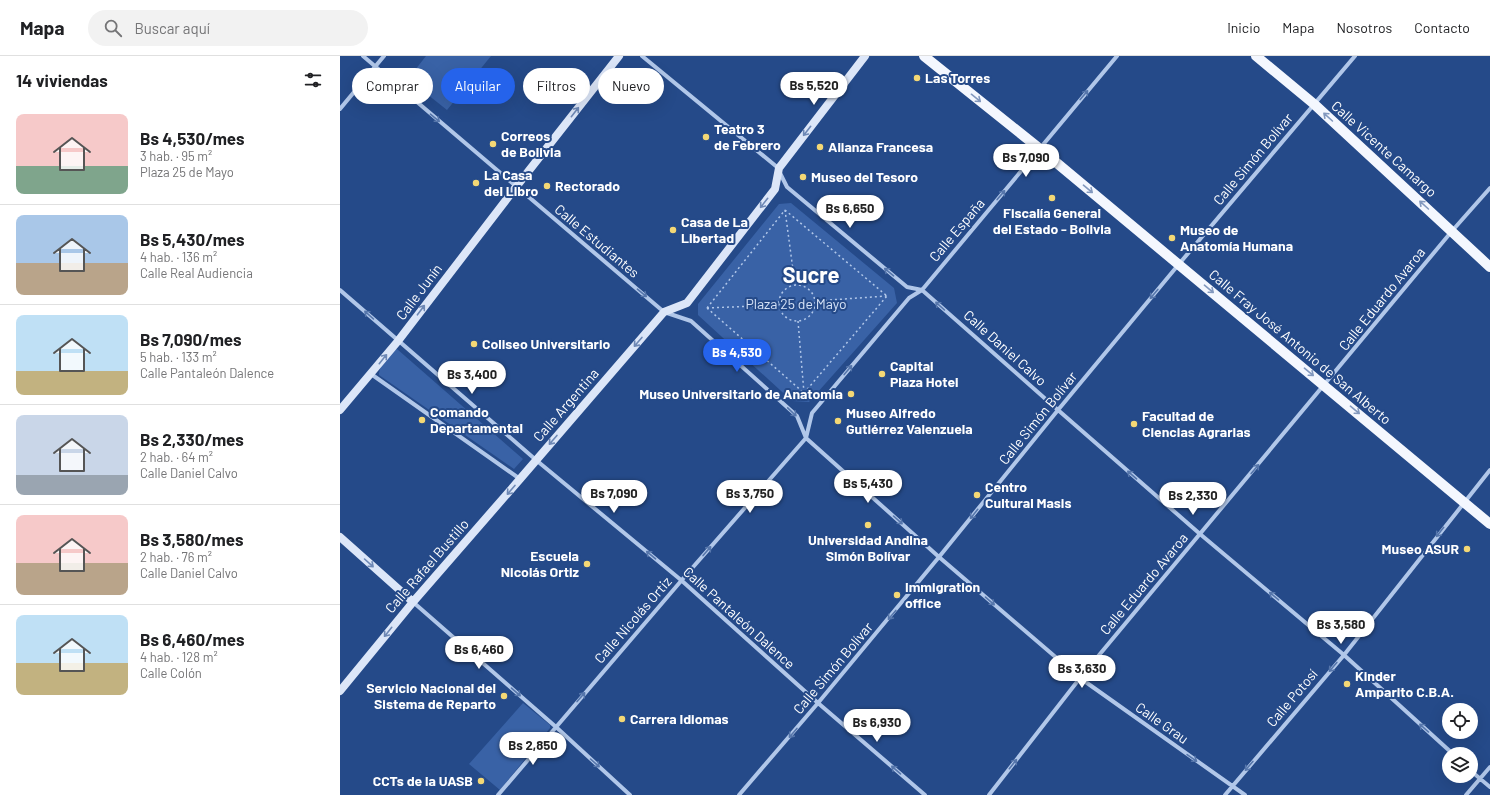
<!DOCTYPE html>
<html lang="es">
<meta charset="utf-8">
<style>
:root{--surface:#fff;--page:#f2f2f2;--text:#202124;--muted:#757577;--line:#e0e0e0;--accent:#2563eb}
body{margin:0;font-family:Barlow,sans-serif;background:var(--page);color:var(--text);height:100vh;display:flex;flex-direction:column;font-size:15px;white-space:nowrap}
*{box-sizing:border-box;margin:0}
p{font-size:13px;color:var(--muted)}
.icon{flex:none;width:22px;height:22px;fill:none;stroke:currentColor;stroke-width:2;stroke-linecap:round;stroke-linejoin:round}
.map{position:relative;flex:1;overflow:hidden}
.details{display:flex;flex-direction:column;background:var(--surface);width:340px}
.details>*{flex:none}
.hud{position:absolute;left:12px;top:12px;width:380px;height:36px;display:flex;gap:8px}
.fabs{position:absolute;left:1102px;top:647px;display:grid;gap:8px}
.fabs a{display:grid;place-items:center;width:36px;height:36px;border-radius:50%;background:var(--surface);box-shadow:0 4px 16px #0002;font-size:20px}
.price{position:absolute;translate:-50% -34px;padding:0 9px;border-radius:14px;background:#fff;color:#222;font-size:13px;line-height:26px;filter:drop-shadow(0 1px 2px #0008)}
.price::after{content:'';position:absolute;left:50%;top:24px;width:12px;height:9px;margin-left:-6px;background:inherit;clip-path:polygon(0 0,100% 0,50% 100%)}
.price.current{background:var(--accent);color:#fff}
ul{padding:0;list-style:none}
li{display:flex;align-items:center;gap:12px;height:100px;padding:0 16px}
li+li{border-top:1px solid var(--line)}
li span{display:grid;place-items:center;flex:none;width:112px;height:80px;border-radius:8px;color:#555}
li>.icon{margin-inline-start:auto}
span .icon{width:48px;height:48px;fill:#fffc;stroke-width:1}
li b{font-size:17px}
h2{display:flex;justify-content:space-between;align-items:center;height:48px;padding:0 16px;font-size:17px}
.pill{padding:0 14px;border-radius:18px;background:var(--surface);box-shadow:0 4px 16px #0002;font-size:14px;line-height:36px}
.pill.current{background:var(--accent);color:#fff}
header{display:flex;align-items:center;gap:24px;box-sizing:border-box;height:56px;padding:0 20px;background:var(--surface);border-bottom:1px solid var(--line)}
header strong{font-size:19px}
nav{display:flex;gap:22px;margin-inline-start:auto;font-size:14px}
.search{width:280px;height:36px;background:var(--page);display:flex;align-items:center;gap:10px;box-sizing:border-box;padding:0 14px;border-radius:22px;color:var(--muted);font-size:15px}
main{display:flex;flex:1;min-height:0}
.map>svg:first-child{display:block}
.green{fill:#3962a6}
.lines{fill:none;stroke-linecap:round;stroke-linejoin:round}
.path{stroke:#b1c7e9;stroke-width:1.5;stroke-dasharray:2 3;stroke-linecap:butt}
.street{stroke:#b1c7e9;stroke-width:4}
.secondary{stroke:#dce6f8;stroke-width:8}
.primary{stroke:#f4f7fe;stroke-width:10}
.oneway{stroke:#5676ab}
.oneway2{stroke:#8298be}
.oneway3{stroke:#6e88b5}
.poi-dot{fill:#f4d875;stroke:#254a89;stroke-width:1.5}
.labels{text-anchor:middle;stroke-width:4;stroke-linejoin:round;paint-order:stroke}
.poi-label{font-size:14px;font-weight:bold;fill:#fff;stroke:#254a89;text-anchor:start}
.street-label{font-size:14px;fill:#fff;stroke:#254a89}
.park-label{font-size:14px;fill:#d5e2f7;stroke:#254a89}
.town-label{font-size:22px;font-weight:bold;fill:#fff;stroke:#254a89}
</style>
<header>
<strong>Mapa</strong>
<div class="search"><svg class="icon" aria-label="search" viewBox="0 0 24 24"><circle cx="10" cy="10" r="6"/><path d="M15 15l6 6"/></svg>Buscar aquí</div>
<nav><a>Inicio</a><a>Mapa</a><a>Nosotros</a><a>Contacto</a></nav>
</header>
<main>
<section class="details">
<h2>14 viviendas<svg class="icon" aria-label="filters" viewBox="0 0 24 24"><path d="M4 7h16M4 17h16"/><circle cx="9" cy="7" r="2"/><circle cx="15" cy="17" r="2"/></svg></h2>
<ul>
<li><span style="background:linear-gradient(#f6c9c9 65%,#7fa58c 0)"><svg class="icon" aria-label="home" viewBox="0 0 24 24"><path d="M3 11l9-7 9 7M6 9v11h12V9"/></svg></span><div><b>Bs 4,530/mes</b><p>3 hab. · 95 m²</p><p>Plaza 25 de Mayo</p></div></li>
<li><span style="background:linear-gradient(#a9c7e8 60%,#b9a48a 0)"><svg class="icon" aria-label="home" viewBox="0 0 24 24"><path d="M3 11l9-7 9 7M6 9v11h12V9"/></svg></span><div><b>Bs 5,430/mes</b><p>4 hab. · 136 m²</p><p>Calle Real Audiencia</p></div></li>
<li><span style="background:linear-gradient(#bfe0f5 70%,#c2b280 0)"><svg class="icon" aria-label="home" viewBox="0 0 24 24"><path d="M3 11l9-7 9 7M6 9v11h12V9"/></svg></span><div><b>Bs 7,090/mes</b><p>5 hab. · 133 m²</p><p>Calle Pantaleón Dalence</p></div></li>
<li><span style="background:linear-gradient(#c9d6e8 75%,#9aa5b1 0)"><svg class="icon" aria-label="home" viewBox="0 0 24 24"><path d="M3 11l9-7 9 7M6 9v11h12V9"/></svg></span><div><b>Bs 2,330/mes</b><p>2 hab. · 64 m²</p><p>Calle Daniel Calvo</p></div></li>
<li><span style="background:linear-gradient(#f6c9c9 60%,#b9a48a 0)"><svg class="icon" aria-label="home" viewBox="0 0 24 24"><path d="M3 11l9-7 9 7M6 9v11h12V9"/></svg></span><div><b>Bs 3,580/mes</b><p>2 hab. · 76 m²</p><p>Calle Daniel Calvo</p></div></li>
<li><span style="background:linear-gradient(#bfe0f5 60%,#c2b280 0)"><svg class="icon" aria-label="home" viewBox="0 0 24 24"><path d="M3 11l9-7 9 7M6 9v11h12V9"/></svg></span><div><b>Bs 6,460/mes</b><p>4 hab. · 128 m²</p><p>Calle Colón</p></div></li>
</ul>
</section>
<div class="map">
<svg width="1150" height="739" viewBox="0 0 1150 739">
<rect width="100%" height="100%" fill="#254a89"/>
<path class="green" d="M86,0h65l-44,54 -39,-31z
M451,147l103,85 3,15 -88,99 -17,-1 -94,-86v-11l81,-100z
M57,293l126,110 -9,10 -135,-94c0,-9 10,-24 18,-26z
M183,647l27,22v3l-50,62 -31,-26z"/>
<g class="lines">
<path class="path" d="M445,154l102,86
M445,154l10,75
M439 247a18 18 0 1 1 36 0a18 18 0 1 1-36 0Z
M475,245l72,-5
M367,252l97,85
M367,252l78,-98
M367,252l72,-3
M458,265l6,72
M464,337l83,-97"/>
<path class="street" d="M23,0l301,256 27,9 106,95 9,22 133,119 141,121 165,117
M302,0l135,111 10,20 120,100 15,3
M0,53l44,-53
M0,234l196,170 145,120 137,123 107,92
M582,234l136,120 142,124 144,121 109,99
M31,318l149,105
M73,546l143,125 74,68
M1131,715l19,16
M158,739l189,-221 119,-136 6,-25 97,-115 13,-8 195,-234
M399,739l79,-92 121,-146 119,-147 121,-146 176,-208
M649,739l91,-117 372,-447 38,-43
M885,739l119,-140 146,-185
M1126,739l24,-28"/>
<path class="secondary" d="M0,354l58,-69 118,-154 103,-131
M0,481l73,65
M0,635l73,-89 107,-123 144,-167 23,-9 88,-114 4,-21 86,-112"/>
<path class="primary" d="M584,0l116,93 450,375
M916,0l58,48 176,163"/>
</g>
<defs><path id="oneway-shaft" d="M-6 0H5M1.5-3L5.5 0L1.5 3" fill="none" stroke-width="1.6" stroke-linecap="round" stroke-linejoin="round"/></defs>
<g class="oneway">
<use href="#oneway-shaft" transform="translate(744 39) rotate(-50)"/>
<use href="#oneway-shaft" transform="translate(95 62) rotate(40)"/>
<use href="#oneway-shaft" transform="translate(661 139) rotate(-50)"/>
<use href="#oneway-shaft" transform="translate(549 216) rotate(-140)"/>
<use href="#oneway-shaft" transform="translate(302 237) rotate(40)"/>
<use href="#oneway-shaft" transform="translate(814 238) rotate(130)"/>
<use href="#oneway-shaft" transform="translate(600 250) rotate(-138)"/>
<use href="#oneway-shaft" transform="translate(29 259) rotate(-138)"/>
<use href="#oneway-shaft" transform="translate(508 314) rotate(-50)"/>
<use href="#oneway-shaft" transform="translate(452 356) rotate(44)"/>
<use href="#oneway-shaft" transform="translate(915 413) rotate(-50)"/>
<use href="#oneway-shaft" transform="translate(792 419) rotate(-139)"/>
<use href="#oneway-shaft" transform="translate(634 458) rotate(129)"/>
<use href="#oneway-shaft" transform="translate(558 464) rotate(42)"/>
<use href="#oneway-shaft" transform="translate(1100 476) rotate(128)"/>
<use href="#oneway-shaft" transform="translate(367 495) rotate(-49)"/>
<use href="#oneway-shaft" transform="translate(311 499) rotate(-140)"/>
<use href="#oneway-shaft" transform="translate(934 540) rotate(-140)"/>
<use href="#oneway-shaft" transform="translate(650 545) rotate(41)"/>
<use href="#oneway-shaft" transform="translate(552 559) rotate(130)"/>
<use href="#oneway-shaft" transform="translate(993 611) rotate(130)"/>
<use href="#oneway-shaft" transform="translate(176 636) rotate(41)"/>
<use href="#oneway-shaft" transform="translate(241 641) rotate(-49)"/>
<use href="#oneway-shaft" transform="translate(1084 672) rotate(-138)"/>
<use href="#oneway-shaft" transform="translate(453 677) rotate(131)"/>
<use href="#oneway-shaft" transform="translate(852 702) rotate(35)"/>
<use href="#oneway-shaft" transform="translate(255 707) rotate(42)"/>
<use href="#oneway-shaft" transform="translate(673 708) rotate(-52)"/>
<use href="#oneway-shaft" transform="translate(909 710) rotate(130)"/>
<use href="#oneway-shaft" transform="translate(556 714) rotate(-139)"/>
</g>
<g class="oneway2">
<use href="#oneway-shaft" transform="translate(636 42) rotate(39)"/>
<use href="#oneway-shaft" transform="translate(988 61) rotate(-138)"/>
<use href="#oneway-shaft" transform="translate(748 133) rotate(40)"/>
<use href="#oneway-shaft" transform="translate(1084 149) rotate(-138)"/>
<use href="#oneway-shaft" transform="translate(869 233) rotate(40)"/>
<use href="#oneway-shaft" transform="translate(969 316) rotate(40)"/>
<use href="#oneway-shaft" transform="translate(1015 354) rotate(40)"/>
</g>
<g class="oneway3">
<use href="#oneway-shaft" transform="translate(235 56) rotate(-52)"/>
<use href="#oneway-shaft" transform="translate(467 75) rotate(128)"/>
<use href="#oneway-shaft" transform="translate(424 147) rotate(128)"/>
<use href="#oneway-shaft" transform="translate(81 254) rotate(-53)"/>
<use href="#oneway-shaft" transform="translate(298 286) rotate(131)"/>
<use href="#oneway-shaft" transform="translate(43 303) rotate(-51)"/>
<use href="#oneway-shaft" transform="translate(213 384) rotate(131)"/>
<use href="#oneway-shaft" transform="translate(171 434) rotate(131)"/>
<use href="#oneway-shaft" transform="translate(29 507) rotate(42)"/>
<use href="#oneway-shaft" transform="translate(48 576) rotate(129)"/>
</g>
<g class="poi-dot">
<circle cx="577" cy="22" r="4"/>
<circle cx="366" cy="81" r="4"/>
<circle cx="153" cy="88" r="4"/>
<circle cx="480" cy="91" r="4"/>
<circle cx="463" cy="121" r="4"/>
<circle cx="136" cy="127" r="4"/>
<circle cx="207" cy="130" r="4"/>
<circle cx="712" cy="142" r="4"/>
<circle cx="333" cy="174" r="4"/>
<circle cx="832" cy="182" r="4"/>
<circle cx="134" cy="288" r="4"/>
<circle cx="542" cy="318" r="4"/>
<circle cx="511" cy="338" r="4"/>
<circle cx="82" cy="364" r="4"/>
<circle cx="498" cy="365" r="4"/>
<circle cx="794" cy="368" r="4"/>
<circle cx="637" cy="439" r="4"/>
<circle cx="528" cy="469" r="4"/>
<circle cx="1127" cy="493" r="4"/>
<circle cx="247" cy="508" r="4"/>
<circle cx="557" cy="539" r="4"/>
<circle cx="1007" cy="628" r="4"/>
<circle cx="164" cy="640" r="4"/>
<circle cx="282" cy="663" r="4"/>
<circle cx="141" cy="725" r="4"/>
</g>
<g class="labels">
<g class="poi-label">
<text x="585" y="27">Las Torres</text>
<text x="374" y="78">Teatro 3<tspan x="374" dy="16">de Febrero</tspan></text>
<text x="161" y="85">Correos<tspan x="161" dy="16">de Bolivia</tspan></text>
<text x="488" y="96">Alianza Francesa</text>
<text x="144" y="124">La Casa<tspan x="144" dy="16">del Libro</tspan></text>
<text x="471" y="126">Museo del Tesoro</text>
<text x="215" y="135">Rectorado</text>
<text x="712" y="162" text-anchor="middle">Fiscalía General<tspan x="712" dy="16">del Estado - Bolivia</tspan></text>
<text x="341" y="171">Casa de La<tspan x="341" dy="16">Libertad</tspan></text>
<text x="840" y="179">Museo de<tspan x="840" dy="16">Anatomía Humana</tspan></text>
<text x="142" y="293">Coliseo Universitario</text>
<text x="550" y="315">Capital<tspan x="550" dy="16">Plaza Hotel</tspan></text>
<text x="503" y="343" text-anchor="end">Museo Universitario de Anatomia</text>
<text x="90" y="361">Comando<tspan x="90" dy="16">Departamental</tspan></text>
<text x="506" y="362">Museo Alfredo<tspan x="506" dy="16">Gutiérrez Valenzuela</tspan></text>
<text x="802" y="365">Facultad de<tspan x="802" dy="16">Ciencias Agrarias</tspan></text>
<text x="645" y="436">Centro<tspan x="645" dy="16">Cultural Masis</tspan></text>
<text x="528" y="489" text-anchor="middle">Universidad Andina<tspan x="528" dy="16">Simón Bolívar</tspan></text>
<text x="1119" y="498" text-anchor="end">Museo ASUR</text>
<text x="239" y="505" text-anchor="end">Escuela<tspan x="239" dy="16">Nicolás Ortiz</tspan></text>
<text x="565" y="536">Immigration<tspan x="565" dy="16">office</tspan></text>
<text x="1015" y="625">Kinder<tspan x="1015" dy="16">Amparito C.B.A.</tspan></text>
<text x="156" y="637" text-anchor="end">Servicio Nacional del<tspan x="156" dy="16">Sistema de Reparto</tspan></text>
<text x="290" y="668">Carrera Idiomas</text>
<text x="133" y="730" text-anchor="end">CCTs de la UASB</text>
</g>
<g class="street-label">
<text transform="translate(1044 93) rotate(42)" y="5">Calle Vicente Camargo</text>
<text transform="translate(913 103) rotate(-50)" y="5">Calle Simón Bolívar</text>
<text transform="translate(617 174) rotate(-50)" y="5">Calle España</text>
<text transform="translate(257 185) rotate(40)" y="5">Calle Estudiantes</text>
<text transform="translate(79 236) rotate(-53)" y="5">Calle Junín</text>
<text transform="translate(1042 243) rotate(-51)" y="5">Calle Eduardo Avaroa</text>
<text transform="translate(960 291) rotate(40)" y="5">Calle Fray José Antonio de San Alberto</text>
<text transform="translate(665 292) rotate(42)" y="5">Calle Daniel Calvo</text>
<text transform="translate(226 349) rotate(-49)" y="5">Calle Argentina</text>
<text transform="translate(698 362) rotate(-51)" y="5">Calle Simón Bolívar</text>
<text transform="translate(87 510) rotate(-49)" y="5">Calle Rafael Bustillo</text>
<text transform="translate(804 528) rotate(-50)" y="5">Calle Eduardo Avaroa</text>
<text transform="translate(399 562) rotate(42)" y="5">Calle Pantaleón Dalence</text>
<text transform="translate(293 564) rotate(-49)" y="5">Calle Nicolás Ortiz</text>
<text transform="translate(493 612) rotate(-50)" y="5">Calle Simón Bolívar</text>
<text transform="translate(952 642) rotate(-50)" y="5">Calle Potosí</text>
<text transform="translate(822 667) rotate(35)" y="5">Calle Grau</text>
</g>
<g class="park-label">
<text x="456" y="253">Plaza 25 de Mayo</text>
</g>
<g class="town-label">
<text x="471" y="227">Sucre</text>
</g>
</g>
</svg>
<div class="fabs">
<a><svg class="icon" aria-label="locate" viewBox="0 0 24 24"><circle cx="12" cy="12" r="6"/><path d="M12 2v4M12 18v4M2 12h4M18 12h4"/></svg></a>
<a><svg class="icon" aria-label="layers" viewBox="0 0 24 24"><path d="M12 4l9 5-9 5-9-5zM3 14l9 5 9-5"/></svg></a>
</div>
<b class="price" style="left:474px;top:50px">Bs 5,520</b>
<b class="price" style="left:686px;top:122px">Bs 7,090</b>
<b class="price" style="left:510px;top:173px">Bs 6,650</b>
<b class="price current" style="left:397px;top:317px">Bs 4,530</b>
<b class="price" style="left:132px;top:339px">Bs 3,400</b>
<b class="price" style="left:528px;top:448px">Bs 5,430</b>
<b class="price" style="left:274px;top:458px">Bs 7,090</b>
<b class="price" style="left:410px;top:458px">Bs 3,750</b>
<b class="price" style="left:853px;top:460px">Bs 2,330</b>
<b class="price" style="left:1001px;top:589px">Bs 3,580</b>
<b class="price" style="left:139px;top:614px">Bs 6,460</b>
<b class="price" style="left:742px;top:633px">Bs 3,630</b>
<b class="price" style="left:537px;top:687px">Bs 6,930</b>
<b class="price" style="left:193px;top:710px">Bs 2,850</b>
<div class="hud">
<a class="pill">Comprar</a>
<a class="pill current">Alquilar</a>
<a class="pill">Filtros</a>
<a class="pill">Nuevo</a>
</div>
</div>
</main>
